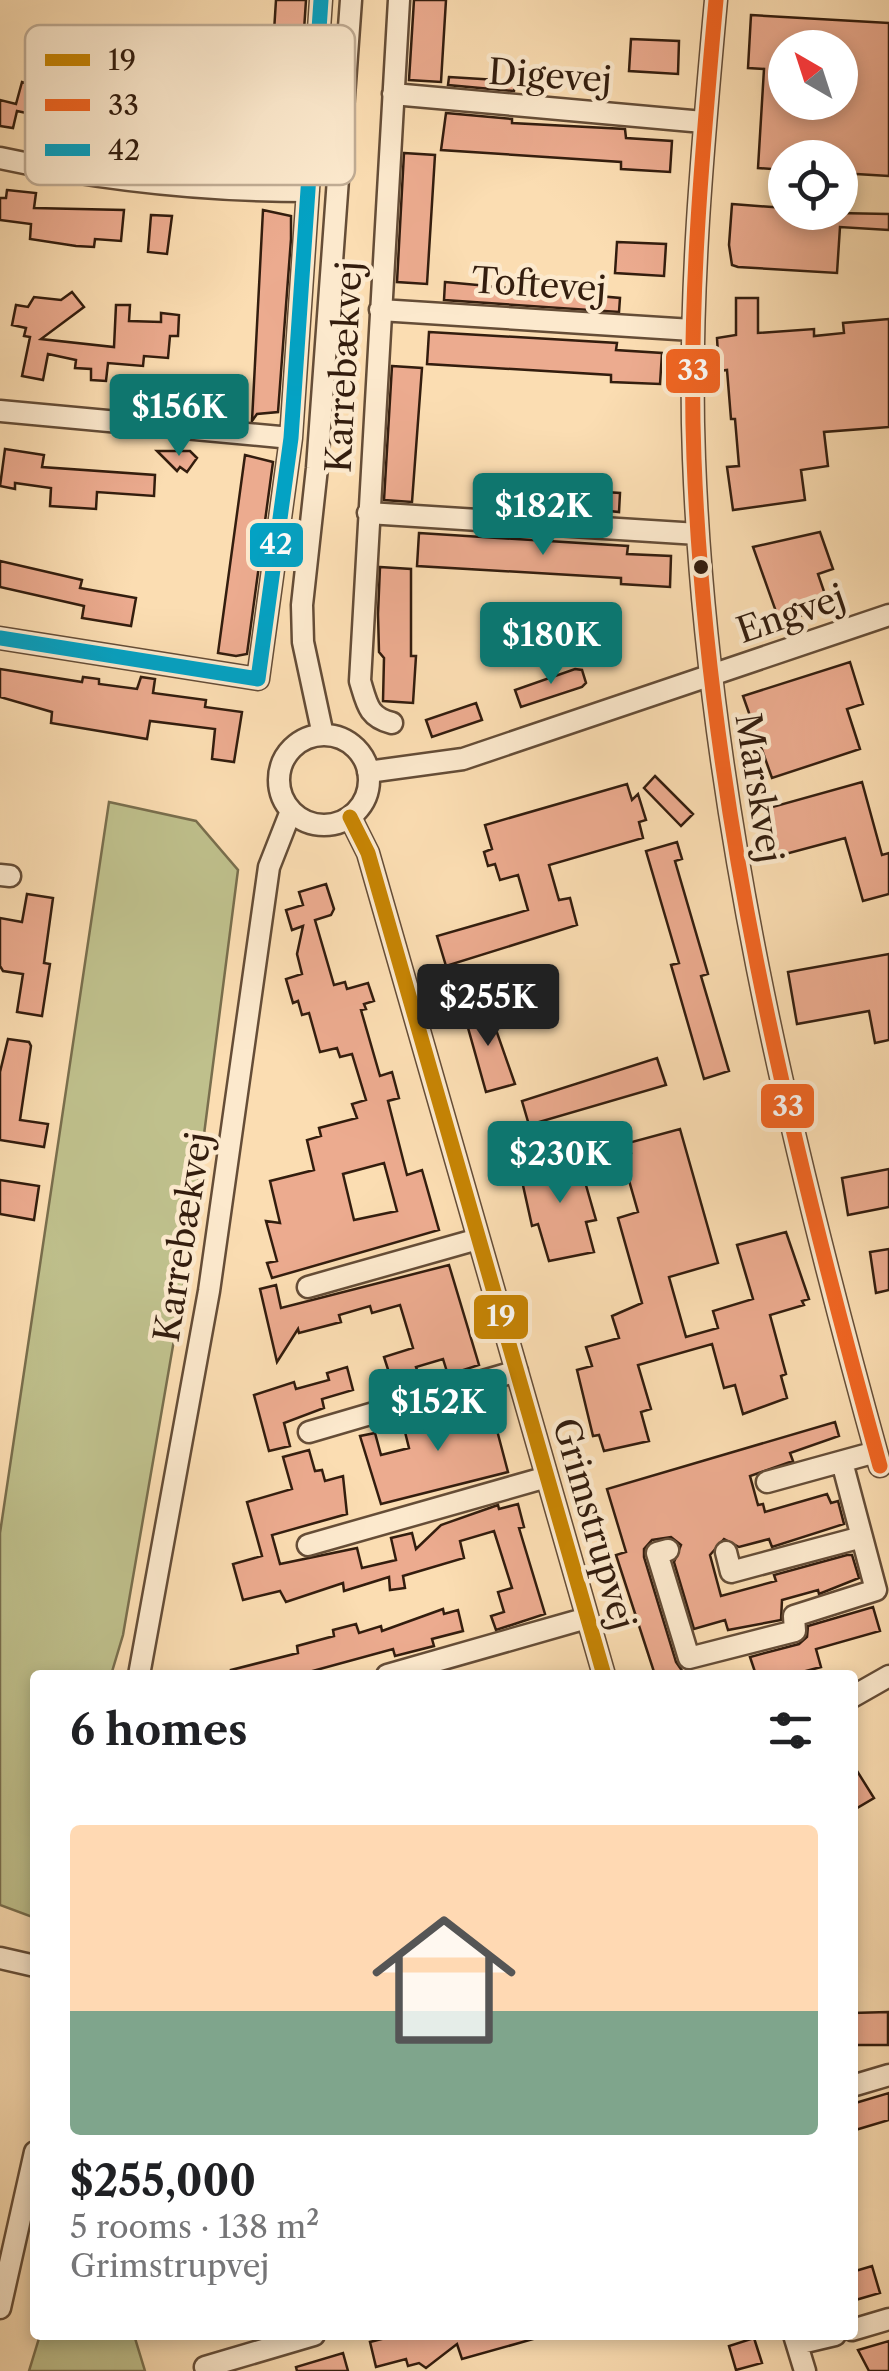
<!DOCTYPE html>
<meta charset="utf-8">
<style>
:root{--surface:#fff;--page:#f6f6f6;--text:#202124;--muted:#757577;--line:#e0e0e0;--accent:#0f766e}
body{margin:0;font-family:"Libre Caslon Text",serif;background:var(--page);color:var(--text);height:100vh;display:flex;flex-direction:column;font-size:38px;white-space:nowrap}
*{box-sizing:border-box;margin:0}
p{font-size:32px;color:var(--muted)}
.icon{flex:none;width:55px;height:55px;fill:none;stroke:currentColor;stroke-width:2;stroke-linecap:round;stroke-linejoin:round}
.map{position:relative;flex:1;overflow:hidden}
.side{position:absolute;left:30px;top:1670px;width:828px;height:670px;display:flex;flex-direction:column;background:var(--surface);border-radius:10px;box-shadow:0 5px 15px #0003}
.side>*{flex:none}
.needle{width:65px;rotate:321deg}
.fabs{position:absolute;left:768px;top:30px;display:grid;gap:20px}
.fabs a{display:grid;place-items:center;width:90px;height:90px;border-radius:50%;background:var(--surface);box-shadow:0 5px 15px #0003;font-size:50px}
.price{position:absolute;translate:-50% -85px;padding:0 22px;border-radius:10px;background:var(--accent);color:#fff;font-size:32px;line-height:65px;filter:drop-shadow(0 2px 5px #0008)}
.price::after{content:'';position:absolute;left:50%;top:60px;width:30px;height:22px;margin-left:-15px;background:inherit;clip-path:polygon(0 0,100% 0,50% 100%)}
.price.current{background:#222;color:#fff}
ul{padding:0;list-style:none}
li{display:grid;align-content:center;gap:20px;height:530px;padding:0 40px}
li+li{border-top:2px solid var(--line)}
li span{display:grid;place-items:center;height:310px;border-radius:10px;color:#555}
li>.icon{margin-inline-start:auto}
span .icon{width:180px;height:180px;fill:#fffc;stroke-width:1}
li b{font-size:42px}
h2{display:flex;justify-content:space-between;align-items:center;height:120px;padding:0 40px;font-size:42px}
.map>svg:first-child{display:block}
.green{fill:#bfc08c;stroke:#796e4d;stroke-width:2.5}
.building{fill:#ecab8f;stroke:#331d0e;stroke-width:2.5;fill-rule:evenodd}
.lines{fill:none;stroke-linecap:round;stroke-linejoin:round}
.minor-casing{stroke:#654d37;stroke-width:25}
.minor{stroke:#fce9cd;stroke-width:20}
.bus-1-casing{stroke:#fce9cd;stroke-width:22}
.bus-2-casing{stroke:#fce9cd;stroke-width:22}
.bus-3-casing{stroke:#fce9cd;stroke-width:22}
.bus-1{stroke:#c68404;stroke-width:15}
.bus-2{stroke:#f26522;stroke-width:15}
.bus-3{stroke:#03a2c4;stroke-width:15}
.bus-dot{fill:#331d0e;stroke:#fce9cd;stroke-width:4}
.labels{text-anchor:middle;stroke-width:9;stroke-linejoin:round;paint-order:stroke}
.street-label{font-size:35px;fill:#331d0e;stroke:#fce9cd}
.key{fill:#fce9cd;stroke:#c0ac94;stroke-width:2.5}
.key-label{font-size:28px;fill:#331d0e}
.line-badge{stroke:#fce9cd;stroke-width:4}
.badge-label{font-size:28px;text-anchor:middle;font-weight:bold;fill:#fff}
</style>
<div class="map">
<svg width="889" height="2371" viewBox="0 0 889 2371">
<rect width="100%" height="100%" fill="#fbddb2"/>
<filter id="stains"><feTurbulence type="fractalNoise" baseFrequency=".002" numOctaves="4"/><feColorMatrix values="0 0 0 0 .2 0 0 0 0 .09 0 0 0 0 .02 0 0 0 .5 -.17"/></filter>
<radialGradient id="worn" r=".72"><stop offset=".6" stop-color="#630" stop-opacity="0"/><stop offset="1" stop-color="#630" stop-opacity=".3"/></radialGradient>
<path class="green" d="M109,802l87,19 42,49 -50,389 -65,376 -12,40h-76v243l-35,-13v-372z
M40,2335h94l11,36h-116z"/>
<path class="building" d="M276,0h30l-11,166 -30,1 1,-7 -71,-5 1,-18 71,5z
M414,0h32l-5,82 -32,-2z
M751,15l138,8v153l-49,-3v-15h-55v12l-27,-2 6,-99 -16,-1zM785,48h55v54h-55z
M631,39l48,2 -1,33 -49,-3z
M56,45l47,8 -3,18 -7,-1 -2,8 -5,-1 -1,13h-16v19l51,4 -3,25 -69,-8 2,-12 -33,-7 -4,17 -13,-2v-26l16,4 6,-22 26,7z
M449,77l66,4 -1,10 -66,-6z
M446,113l66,6v4l113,6 1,9 46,3 -2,31 -49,-3v-7l-180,-12z
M404,153l31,2 -8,129 -30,-2z
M7,190l29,3 -2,15 90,2 -3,31 -26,-2 -1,8 -18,-1 -46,-7 1,-15 -31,-4v-22h6z
M732,204l53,4v4l104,2v16l-49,-3 -3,46 -99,-6 -6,-2 -3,-20z
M263,210l28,6v23l-13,173 -21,2 -5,7z
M151,215l21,1 -5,38 -19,-2z
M617,242l49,2 -2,32 -49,-3z
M445,282l175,16 -1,14 -175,-12z
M72,292l12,15 -43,32 73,8 2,-42h14l-1,16 32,1v-9l18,2 -1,21h-8l-2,22 -24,-2 -1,10 -35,-3 -2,18 -15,-1v-11l-16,-1 1,-8 -28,-6 -5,26 -21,-4 8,-39 -6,-1 2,-8 -14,-3 4,-20 12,2 6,-10 27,3z
M736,298h22v35l56,-4v7l30,-3 -1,-10 46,-4v108l-65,5 4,34 -27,4 4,30 -72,10 -6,-43 12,-1 -4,-47h-4l-4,-49 -8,1 -2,-33 19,-3z
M429,332l188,11 -1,7 46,3 -2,31 -49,-2v-7l-184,-11z
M392,366l30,2 -10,134 -28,-2z
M185,390h9l41,4 -22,17 -11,-5 -15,6 -10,-18z
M5,449l39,6 -2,12 113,8 -1,21 -57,-4 -1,17 -46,-3 1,-18 -36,-5v6l-15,-3z
M157,451h33l7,7 -10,14 -7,-5 -3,4z
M245,455l28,7 -26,192 -11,2 -18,-3z
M496,485l124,8 -1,19 -80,-9 -1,4 -44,-3z
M820,532l13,37 -15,5 11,32 -49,17 -27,-76z
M419,533l209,13 -1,8 44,2 -1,31 -49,-3v-6l-204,-12z
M0,561l82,19 -2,8 56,10 -5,28 -49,-8 2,-12 -84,-19z
M380,567l31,2v87h5l-3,47 -30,-2 1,-43 -5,-6 -1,-38z
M850,662l13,42 -16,5 13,40 -88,29 -29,-82z
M0,669l82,13 1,-5 16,2v5l38,5 4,-12 14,2 -2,14 53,7 -1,7 37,5 -8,50 -22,-3 3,-30 -65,-8 -3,18 -96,-16 1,-11 -52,-15z
M575,669l7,1 4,13 -4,4 -61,20 -6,-17z
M476,703l6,17 -50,17 -6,-17z
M655,776l38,38 -12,12 -37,-38z
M862,782l20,73 7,-2v41l-26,7 -18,-63 -67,18 -13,-47z
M627,784l5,16 6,-6 8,26 -7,2 4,16 -94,27 10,35 11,-2 7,27 -131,41 -9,-30 91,-26 -10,-35 -18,5 -5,-16 -7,2 -4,-14 8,-3 -7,-24z
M677,842l5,17 -7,2 33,113 -7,2 28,95 -25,8 -33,-114 8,-2 -33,-112z
M326,884l8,25 -3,6 -16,5 19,65 11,-3 2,7 21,-6 6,18 -10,3 2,5 -5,1 19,66 12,-4 7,26 -11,3 19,74 15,-5 17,60 -167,48 -5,-15 10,-2 -11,-40 14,2 -10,-42 44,-11 -7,-30 14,-4 -2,-8 38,-10 -5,-14 14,-4 -14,-46 -12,3 -3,-9 -17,4 -11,-39 -7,2 -4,-14 -5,2 -7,-24 16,-5 -5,-20 6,-28 -11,4 -6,-20 17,-5 -4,-13zM384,1163l13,48 -43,9 -11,-46z
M27,894l26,4 -9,65 6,1 -8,52 -25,-4 6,-38 -20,-3 -3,-5v-48l22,4z
M889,954v86l-14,3 -6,-32 -72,13 -9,-52z
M487,1004l28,80 -29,8 -23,-82z
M8,1039l21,3 2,4 -11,74 28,4 -4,23 -44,-7v-68z
M657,1058l9,27 -137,40 -7,-24z
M680,1129l38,134 -49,14 17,60 32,-9 -5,-17 40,-12 -16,-54 49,-13 23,67 -7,2 2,4 -34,10 16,59 -5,2 6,22 -44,16 -8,-29 -11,3 -12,-44 -74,21 13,44 -10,3 8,29 -45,10 -5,-16 -6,1 -16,-66 15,-4 -6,-19 33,-9 -7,-22 30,-13 -24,-85 20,-6 -16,-56 9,-3 -3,-10z
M565,1148l5,17 11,3 15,52 -10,2 8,30 -45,9 -11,-37 -6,2 -10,-45 15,-4 -6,-19z
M889,1169v38l-41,8 -6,-37z
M0,1180l39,6 -5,34 -34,-6z
M889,1249v41l-13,3 -6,-41z
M449,1265l30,100 -31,10 -5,-16 -27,8 5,14 -28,4 -9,-28 29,-9 -13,-43 -28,8 -2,-7 -31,9 2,7 -42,11 -1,-4 -21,33 -17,-73 16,-4 5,23z
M347,1367l6,23 -31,9 2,9 -40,15 6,23 -21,5 -15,-56 40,-13 2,7 33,-9 -2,-7z
M489,1400l19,72 -127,32 -21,-68 15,-3 6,22 28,-7 -6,-24z
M835,1422l4,14 -49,17 3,8 -43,15 8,29 5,-1 2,8 62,-18 4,9 7,-2 6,23 -72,23 -3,-8 -30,8 -15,-8 -14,16 11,41 55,-15 -2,-6 73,-20h5l7,23 -40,16 -1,-4 -36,10 -1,20 -53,10 -3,-10 -31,9 -20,-67 7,-17 -10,-8 -19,3 -8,9v8l32,105 9,13h-30l-39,-120 10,-3 -19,-63z
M309,1450l6,21 7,-1 3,11 18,-5 4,38 -75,21 8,29 77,-16 5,20 34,-8 -5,-22 21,-5 4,16 25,-24 57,-20 1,4 19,-5 6,23 -5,1 26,86 -49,16 -5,-14 13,-4 -6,-20 14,-4 -18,-57 -34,10 4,17 -61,18 2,12 -15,2 -1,-13 -45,14 -1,-8 -57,19 -6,-11 -37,9 -10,-36 29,-8 -15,-54 45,-13 -9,-32z
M873,1607l7,24 -64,18 5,18 -30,8h-35l-6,-18 49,-13 8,-7 1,-11z
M443,1609l1,5 14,-4 5,21 -31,8 2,7 -39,10 -2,-7 -95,26h-66l-1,-5 67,-17 -1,-7 37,-10 -1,-6 23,-6 3,9 22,-7 1,5z
M852,1763l22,35 -22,13z
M888,2012v33h-36v-32z
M889,2093v27l-37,11v-27z
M872,2266l8,27 -28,8v-29z
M397,2335h139l1,3 -75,21 -5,-15 -31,24 -7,-5 -11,3 -2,-7 -30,8 -6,-25z
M754,2338l8,25 -26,7 -7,-24z
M889,2341v30h-20l-11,-21z
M343,2353l5,18h-51l-1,-4z"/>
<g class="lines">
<defs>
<path id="minor" d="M716,0c-14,153 -28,305 -22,459 13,342 95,679 186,1007
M393,94l310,28
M0,158c101,22 205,33 308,33
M380,310l312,20
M0,411l291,27
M368,513l330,21
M0,638l258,41 33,-241 30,-438
M392,723c-24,-6 -25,-19 -32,-42l39,-681
M323,735l-20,-93 -1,-37 15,-137 34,-468
M279 780a45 45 0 1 1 90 0a45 45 0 1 1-90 0Z
M368,772l95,-13 426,-144
M350,817l18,36 236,822
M0,875l10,1
M308,1287l170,-48
M309,1432l208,-61
M767,1482l109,-30
M308,1545l239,-68
M668,1550l-11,3 32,105 106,-27 -1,-15 82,-26 -34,-128
M726,1552l5,20 131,-35
M139,1675l70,-384 60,-424 22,-56
M387,1675l200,-57
M852,1697l37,-21
M0,1958l35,8
M852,2086l37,-11
M0,2308l35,-156
M852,2330l37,-11
M794,2335l11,36
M797,2344l38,-9
M205,2367l109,-32"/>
</defs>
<use href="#minor" class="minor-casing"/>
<use href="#minor" class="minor"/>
<defs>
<path id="bus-1" d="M350,817l18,36 236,822"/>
<path id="bus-2" d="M716,0c-14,153 -28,305 -22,459 13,342 95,679 186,1007"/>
<path id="bus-3" d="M0,638l258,41 33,-241 30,-438"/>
</defs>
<use href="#bus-1" class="bus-1-casing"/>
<use href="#bus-2" class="bus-2-casing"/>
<use href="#bus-3" class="bus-3-casing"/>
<use href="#bus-1" class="bus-1"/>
<use href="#bus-2" class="bus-2"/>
<use href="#bus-3" class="bus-3"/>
</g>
<circle class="bus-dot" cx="701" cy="567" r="9"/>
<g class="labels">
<g class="street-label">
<text transform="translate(550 76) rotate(4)" y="12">Digevej</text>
<text transform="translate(539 285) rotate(4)" y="12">Toftevej</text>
<text transform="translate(344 367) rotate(-87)" y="12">Karrebækvej</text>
<text transform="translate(791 614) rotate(-19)" y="12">Engvej</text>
<text transform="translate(759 788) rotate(81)" y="12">Marskvej</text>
<text transform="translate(183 1237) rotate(-81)" y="12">Karrebækvej</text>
<text transform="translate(594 1524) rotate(74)" y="12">Grimstrupvej</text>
</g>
</g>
<rect x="25" y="25" width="330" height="160" rx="15" class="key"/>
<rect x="45" y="54" width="45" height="12" fill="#c68404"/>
<rect x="45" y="99" width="45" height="12" fill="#f26522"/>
<rect x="45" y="144" width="45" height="12" fill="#03a2c4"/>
<g class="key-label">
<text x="108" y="70">19</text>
<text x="108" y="115">33</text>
<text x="108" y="160">42</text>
</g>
<g class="line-badge">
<rect x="664" y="347" width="58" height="48" rx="10" fill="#f26522"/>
<rect x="248" y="521" width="57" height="48" rx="10" fill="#03a2c4"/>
<rect x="759" y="1082" width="57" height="48" rx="10" fill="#f26522"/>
<rect x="472" y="1293" width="58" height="48" rx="10" fill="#c68404"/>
</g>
<g class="badge-label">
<text x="693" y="380">33</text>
<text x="276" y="554">42</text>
<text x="788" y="1116">33</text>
<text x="501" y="1326">19</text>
</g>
<rect width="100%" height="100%" filter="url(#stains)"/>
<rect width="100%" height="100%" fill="url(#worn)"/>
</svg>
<div class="fabs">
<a><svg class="needle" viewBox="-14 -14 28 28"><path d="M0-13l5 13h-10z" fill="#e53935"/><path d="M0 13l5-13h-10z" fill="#757577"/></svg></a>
<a><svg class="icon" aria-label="locate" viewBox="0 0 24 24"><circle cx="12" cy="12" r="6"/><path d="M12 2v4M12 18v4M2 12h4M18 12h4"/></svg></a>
</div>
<b class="price" style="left:179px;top:459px">$156K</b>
<b class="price" style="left:543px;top:558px">$182K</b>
<b class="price" style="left:551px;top:687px">$180K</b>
<b class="price current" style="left:488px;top:1049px">$255K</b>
<b class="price" style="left:560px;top:1206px">$230K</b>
<b class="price" style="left:438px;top:1454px">$152K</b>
<section class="side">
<h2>6 homes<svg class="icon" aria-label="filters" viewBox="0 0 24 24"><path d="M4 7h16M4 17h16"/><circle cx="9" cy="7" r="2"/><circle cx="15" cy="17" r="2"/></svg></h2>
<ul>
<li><span style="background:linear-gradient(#ffd9b3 60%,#7fa58c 0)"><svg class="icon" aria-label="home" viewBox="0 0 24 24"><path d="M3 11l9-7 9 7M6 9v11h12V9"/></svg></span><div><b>$255,000</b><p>5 rooms · 138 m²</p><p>Grimstrupvej</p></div></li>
</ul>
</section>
</div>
